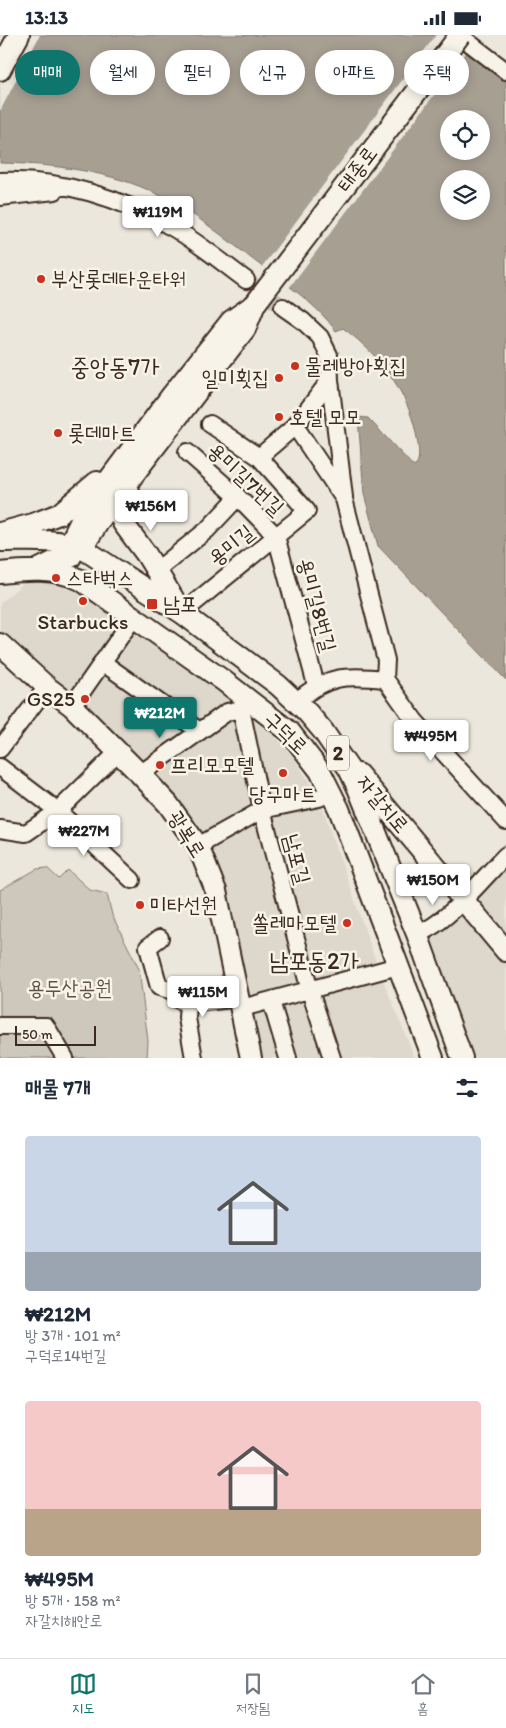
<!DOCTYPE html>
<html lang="ko">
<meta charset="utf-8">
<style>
:root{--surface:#fff;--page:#f2f2f3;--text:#1f2937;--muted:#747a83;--line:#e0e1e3;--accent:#0f766e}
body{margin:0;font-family:Itim,"Poor Story",sans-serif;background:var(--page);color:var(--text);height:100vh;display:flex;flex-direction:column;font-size:19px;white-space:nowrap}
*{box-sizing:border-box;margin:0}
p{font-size:16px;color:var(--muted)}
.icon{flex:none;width:28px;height:28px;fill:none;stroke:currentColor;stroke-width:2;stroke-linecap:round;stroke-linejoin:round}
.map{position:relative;height:1023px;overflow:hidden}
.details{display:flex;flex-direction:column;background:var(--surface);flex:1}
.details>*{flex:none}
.guide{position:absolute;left:15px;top:15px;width:476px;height:45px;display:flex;gap:10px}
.buttons{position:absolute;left:440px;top:75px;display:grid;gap:10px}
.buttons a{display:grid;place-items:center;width:50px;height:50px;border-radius:50%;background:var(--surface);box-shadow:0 2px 12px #0003;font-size:25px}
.scale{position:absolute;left:15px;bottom:12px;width:81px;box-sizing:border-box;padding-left:5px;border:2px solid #3b2a1e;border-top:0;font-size:14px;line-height:18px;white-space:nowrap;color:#3b2a1e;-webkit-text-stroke:4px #f7f3e8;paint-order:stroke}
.price{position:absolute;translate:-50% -42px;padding:0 11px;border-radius:5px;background:#fff;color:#222;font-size:16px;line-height:32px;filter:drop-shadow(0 1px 2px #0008)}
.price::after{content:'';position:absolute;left:50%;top:30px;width:15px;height:11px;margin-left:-8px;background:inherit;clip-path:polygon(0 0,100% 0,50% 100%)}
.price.current{background:var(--accent);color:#fff}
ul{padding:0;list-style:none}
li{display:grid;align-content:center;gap:10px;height:265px;padding:0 25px}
li span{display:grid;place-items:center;height:155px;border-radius:5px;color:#555}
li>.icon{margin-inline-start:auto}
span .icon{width:90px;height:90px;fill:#fffc;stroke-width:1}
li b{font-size:21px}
h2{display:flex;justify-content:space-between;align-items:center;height:60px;padding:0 25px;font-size:21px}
.tag{padding:0 18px;border-radius:22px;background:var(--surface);box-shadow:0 2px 12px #0003;font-size:18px;line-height:45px}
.tag.current{background:var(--accent);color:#fff}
.status{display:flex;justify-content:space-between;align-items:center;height:35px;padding:0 25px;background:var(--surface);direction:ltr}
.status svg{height:14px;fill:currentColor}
.tab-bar{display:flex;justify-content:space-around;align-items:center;height:70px;border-top:1px solid var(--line);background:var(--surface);font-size:14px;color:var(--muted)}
.tab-bar a{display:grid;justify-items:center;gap:2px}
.tab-bar .current{color:var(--accent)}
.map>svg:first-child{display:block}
.built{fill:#ddd7cc}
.green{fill:#cec8bc;stroke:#84796d}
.water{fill:#a89f93;stroke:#7c7064;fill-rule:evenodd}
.pier{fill:#ece7dc}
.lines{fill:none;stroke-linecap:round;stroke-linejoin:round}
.minor-tunnel{stroke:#c9c1b6;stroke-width:16;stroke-dasharray:16 8;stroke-linecap:butt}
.minor-casing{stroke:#3b2a1e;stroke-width:20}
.major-casing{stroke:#3b2a1e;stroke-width:24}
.minor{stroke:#f7f3e8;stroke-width:16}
.major{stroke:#f7f3e8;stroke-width:20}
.major-bridge-casing{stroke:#3b2a1e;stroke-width:24;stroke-linecap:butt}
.major-bridge{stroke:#f7f3e8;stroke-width:20}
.poi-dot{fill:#c8321e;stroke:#f7f3e8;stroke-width:2}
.labels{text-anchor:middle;stroke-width:5;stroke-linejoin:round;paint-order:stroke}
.shield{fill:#f7f3e8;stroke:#73665b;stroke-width:1}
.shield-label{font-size:20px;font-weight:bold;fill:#3b2a1e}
.street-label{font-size:21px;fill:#3b2a1e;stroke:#f7f3e8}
.poi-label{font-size:21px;fill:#3b2a1e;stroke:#f7f3e8;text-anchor:start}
.park-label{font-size:21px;fill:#605246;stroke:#f7f3e8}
.quarter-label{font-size:24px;fill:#3b2a1e;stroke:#f7f3e8}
</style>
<div class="status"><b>13:13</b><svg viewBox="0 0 49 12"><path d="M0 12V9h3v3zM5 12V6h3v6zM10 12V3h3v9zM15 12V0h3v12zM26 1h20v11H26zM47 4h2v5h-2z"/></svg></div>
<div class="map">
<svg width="506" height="1023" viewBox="0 0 506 1023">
<rect width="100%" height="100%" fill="#ece7dc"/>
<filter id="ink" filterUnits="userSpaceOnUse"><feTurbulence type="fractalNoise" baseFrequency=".02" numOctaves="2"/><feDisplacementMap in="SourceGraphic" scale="10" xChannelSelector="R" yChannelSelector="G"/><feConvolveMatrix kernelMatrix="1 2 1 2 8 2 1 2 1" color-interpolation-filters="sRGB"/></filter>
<g filter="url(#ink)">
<path class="built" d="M25,547l31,1 24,10 50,30 110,81 50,47 29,47 61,175 35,85h-164l-53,-212 -198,-203v-40z
M506,830v193h-38l-44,-121z"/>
<path class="green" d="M47,833l12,11 9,-9 22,20 17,4 5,21 27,54 9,72 -1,17h-147v-168l37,-21z"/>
<path class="water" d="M0,0h450l56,42v603l-128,-134 -14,-52 -6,-77 10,1 46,49c6,-5 5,-14 4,-23 -7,-49 -36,-87 -75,-116l-7,3c-21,-29 -52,-48 -80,-69 -31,-24 -62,-50 -97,-67 -47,-24 -107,-31 -159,-32zM449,84h32v32h-32zM449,144h32v32h-32z"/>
<path class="pier" d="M0,0h40l-40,76z
M436,0h12l20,15 -179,238 -28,-20z"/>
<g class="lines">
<path class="minor-tunnel" d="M246,245l37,27"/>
<defs>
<path id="minor" d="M459,0l47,36
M0,146c59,-3 124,18 175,48 25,15 48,34 71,51
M0,162l55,-6
M330,345l14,117
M295,391l49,73 42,161 -1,19
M187,417l51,45 38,39 40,149
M259,422l36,-31 35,-46 -1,-25 -9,-18 -17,-16 -20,-14
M156,536l51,-41 31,-33
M182,578l125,-102 -48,-54 -49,-33
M102,627l96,68
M248,664l-7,10 21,101 48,181 22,67
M296,667c30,-27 50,-27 89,-23l30,42 91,100
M72,671l62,-89
M0,714l47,-62
M0,732l58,44 74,69
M140,739l87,-62 14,-3
M0,794l26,4 32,-22 59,-58
M198,811l64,-36 57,-12 13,-6
M417,899c30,-10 66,-56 89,-79
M160,903l-12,9 11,40 14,4 6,9 9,4
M271,966l17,57
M242,973l156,-42
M0,991h46l19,32
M194,1023l-7,-40 1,-14 52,-6"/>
<path id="major" d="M0,35l19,-35
M129,456l-10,22 4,10 23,31 35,57
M0,498l33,-9 26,-10 38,-32
M0,506c27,0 57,-3 82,7l100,65 96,72 29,27 16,19 26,38 9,19 59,146 45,124
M71,522l-1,-14 15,-31 87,-117 59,-74 24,-17
M39,534l43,-21 23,-36 140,-183 10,-25
M0,538c28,-3 54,-5 81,7l143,101 66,51 30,39 19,38 94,249
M0,609l47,43 25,19 68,68 28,30 30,42 18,45 35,167
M358,739l148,177"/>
</defs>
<use href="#minor" class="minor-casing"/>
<use href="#major" class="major-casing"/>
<use href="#minor" class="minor"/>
<use href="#major" class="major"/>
<defs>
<path id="major-bridge" d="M255,269l205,-269"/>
</defs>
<use href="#major-bridge" class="major-bridge-casing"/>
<use href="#major-bridge" class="major-bridge"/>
</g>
</g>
<g class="poi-dot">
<circle cx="41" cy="244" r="5"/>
<circle cx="295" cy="331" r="5"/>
<circle cx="279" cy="343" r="5"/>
<circle cx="279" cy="382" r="5"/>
<circle cx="58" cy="398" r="5"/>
<circle cx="56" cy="543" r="5"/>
<circle cx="83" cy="566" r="5"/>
<rect x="146" y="563" width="12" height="12" rx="2.5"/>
<circle cx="85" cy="664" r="5"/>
<circle cx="160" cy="730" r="5"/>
<circle cx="283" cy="738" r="5"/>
<circle cx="140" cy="870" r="5"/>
<circle cx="347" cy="888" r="5"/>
</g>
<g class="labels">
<rect class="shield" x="327" y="700.5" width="22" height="35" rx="4"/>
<g class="shield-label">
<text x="338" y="725">2</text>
</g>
<g class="street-label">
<text transform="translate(357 134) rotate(-53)" y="7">태종로</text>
<text transform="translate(246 444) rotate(43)" y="7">용미길7번길</text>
<text transform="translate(231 510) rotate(-39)" y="7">용미길</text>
<text transform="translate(317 570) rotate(75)" y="7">용미길8번길</text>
<text transform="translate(286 698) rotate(44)" y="7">구덕로</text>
<text transform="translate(383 769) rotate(50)" y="7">자갈치로</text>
<text transform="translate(187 799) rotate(58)" y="7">광복로</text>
<text transform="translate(297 824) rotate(75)" y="7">남포길</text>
</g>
<g class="poi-label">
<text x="51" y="251">부산롯데타운타워</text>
<text x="305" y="338">물레방아횟집</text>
<text x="269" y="350" text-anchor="end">일미횟집</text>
<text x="289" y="389">호텔 모모</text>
<text x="68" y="405">롯데마트</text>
<text x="66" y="550">스타벅스</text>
<text x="163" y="576">남포</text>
<text x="83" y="594" text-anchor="middle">Starbucks</text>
<text x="75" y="671" text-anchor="end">GS25</text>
<text x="170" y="737">프리모모텔</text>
<text x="283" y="766" text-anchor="middle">당구마트</text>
<text x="150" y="877">미타선원</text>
<text x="337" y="895" text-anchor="end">쏠레마모텔</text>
</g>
<g class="park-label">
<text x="70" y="960">용두산공원</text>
</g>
<g class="quarter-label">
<text x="115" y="340">중앙동7가</text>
<text x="314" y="934">남포동2가</text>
</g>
</g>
</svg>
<div class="buttons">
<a><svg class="icon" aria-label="locate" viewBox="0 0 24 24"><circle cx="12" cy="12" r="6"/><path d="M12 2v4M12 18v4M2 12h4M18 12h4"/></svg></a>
<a><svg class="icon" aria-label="layers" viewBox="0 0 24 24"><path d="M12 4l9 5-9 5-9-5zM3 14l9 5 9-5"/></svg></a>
</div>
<div class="scale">50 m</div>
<b class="price" style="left:158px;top:203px">₩119M</b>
<b class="price" style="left:151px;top:497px">₩156M</b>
<b class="price current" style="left:160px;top:704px">₩212M</b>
<b class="price" style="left:431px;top:727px">₩495M</b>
<b class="price" style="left:84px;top:822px">₩227M</b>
<b class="price" style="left:433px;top:871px">₩150M</b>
<b class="price" style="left:203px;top:983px">₩115M</b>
<div class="guide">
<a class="tag current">매매</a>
<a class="tag">월세</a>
<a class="tag">필터</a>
<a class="tag">신규</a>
<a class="tag">아파트</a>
<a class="tag">주택</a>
</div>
</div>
<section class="details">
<h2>매물 7개<svg class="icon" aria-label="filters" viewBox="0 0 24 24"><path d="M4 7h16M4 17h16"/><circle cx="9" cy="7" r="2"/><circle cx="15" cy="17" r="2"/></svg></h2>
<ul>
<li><span style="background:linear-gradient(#c9d6e8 75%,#9aa5b1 0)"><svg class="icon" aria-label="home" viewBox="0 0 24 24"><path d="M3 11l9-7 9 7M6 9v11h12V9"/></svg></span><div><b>₩212M</b><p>방 3개 · 101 m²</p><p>구덕로14번길</p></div></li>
<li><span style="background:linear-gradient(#f6c9c9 70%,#b9a48a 0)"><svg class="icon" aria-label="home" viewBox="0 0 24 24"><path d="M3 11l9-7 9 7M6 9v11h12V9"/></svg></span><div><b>₩495M</b><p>방 5개 · 158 m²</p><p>자갈치해안로</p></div></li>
</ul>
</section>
<nav class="tab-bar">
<a class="current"><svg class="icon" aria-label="map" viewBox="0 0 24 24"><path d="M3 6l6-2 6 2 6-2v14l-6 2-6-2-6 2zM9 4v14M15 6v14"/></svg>지도</a>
<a><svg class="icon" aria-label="saved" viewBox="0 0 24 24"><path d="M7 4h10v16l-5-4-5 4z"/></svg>저장됨</a>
<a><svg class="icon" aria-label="home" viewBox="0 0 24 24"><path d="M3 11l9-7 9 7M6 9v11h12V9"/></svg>홈</a>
</nav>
